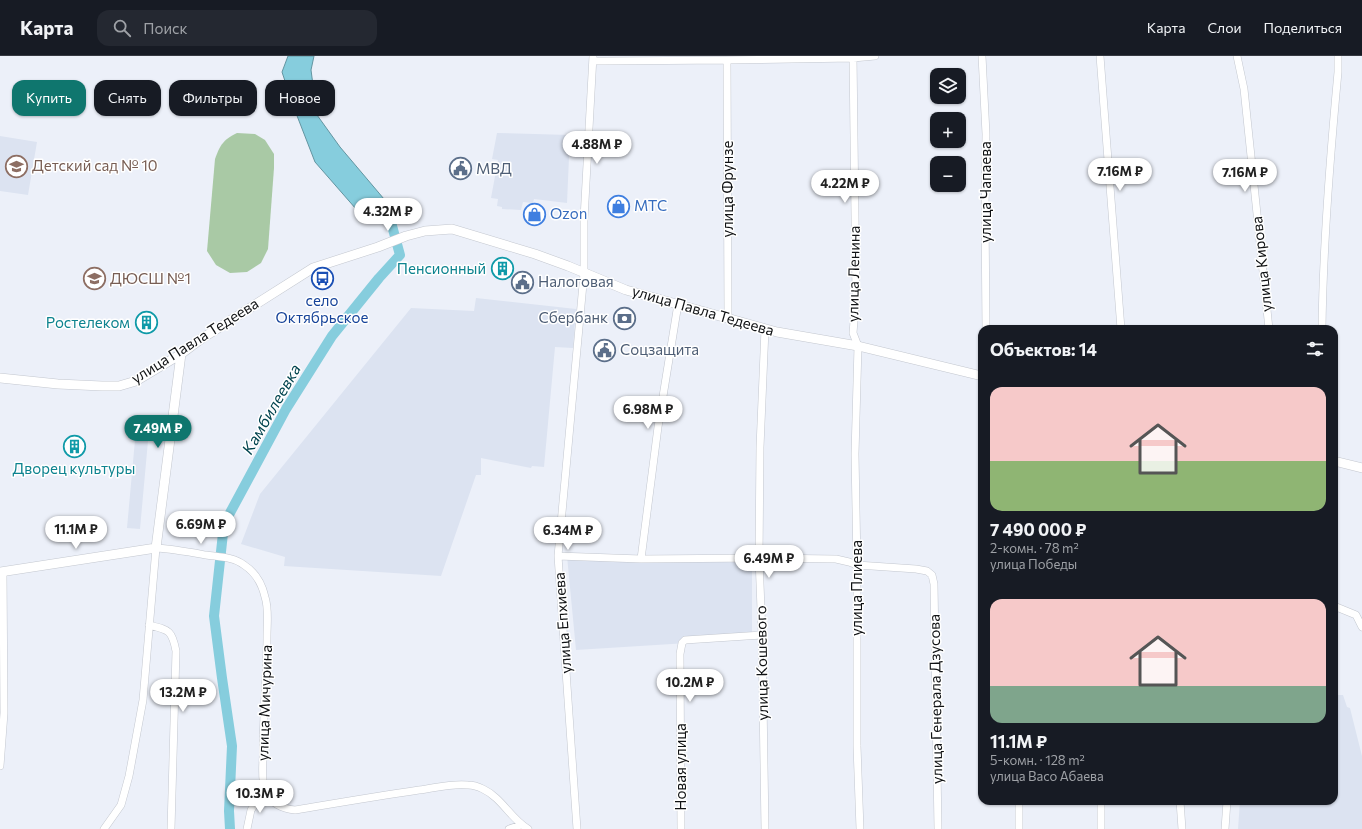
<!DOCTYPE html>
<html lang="ru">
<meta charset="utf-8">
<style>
:root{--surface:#171b24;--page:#242831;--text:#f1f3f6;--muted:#9ea1a6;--line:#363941;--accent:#0f766e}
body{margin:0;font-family:Commissioner,sans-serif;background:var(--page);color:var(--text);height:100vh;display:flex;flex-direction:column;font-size:15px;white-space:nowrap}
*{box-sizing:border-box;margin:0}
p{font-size:13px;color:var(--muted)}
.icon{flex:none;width:22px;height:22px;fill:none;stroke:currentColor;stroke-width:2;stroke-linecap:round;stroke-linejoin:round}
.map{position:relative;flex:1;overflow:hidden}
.panel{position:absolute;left:978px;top:269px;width:360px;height:480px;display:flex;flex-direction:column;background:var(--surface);border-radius:12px;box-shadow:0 1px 3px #0004}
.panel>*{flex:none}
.guide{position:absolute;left:12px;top:24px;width:380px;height:36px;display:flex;gap:8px}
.buttons{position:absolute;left:930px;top:12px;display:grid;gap:8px}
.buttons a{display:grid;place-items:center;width:36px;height:36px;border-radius:8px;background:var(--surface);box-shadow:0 1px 3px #0004;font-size:20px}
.price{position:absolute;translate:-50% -34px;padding:0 9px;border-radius:14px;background:#fff;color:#222;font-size:13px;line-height:26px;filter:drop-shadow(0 1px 2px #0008)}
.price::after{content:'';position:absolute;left:50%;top:24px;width:12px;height:9px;margin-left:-6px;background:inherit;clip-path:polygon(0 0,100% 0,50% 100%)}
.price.active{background:var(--accent);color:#fff}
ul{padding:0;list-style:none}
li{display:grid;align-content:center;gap:8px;height:212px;padding:0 12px}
li span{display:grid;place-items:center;height:124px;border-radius:12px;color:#555}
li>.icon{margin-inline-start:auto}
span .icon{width:72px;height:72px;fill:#fffc;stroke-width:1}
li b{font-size:17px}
h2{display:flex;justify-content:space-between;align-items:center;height:48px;padding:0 12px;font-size:17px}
.pill{padding:0 14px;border-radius:12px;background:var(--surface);box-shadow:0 1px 3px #0004;font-size:14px;line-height:36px}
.pill.active{background:var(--accent);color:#fff}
header{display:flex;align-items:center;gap:24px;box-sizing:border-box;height:56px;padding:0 20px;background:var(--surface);border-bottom:1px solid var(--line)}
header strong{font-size:19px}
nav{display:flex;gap:22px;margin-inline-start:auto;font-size:14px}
.search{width:280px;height:36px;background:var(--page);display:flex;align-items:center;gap:10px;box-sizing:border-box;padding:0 14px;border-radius:12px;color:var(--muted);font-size:15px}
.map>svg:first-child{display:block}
.built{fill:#dce3f1}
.green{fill:#a9c9a5}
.water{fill:#86cddd;stroke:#6395a1}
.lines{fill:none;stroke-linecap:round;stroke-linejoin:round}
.river{stroke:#86cddd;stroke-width:10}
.minor-casing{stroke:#c3c7cf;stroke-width:8}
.major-casing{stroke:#c3c7cf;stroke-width:10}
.minor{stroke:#fff;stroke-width:7}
.major{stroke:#fff;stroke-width:9}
.labels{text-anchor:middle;stroke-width:3;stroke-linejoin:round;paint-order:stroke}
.education-label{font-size:15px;fill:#785e54;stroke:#fff;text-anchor:start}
.service-label{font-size:15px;fill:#4e5e75;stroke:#fff;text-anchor:start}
.street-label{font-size:15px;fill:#101214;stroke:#fff}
.shop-label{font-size:15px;fill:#366cbe;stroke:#fff;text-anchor:start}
.culture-label{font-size:15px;fill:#0d838f;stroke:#fff;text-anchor:end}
.transit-label{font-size:15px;fill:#164399;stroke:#fff}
.water-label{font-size:16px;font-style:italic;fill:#00434e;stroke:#fff}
</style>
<header>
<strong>Карта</strong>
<div class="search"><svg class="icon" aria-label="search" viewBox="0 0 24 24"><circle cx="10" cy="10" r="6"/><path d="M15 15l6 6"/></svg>Поиск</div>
<nav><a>Карта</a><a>Слои</a><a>Поделиться</a></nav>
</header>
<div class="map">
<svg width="1362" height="773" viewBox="0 0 1362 773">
<rect width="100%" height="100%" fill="#ecf0f9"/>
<path class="built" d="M497,77l73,2 -3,68 -33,-4 -1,4 -10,-1 -2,8 -19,-1v-2l-5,-1 1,-7 -7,-1 7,-38 -6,-1z
M0,80l37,6 -9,53 -28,-4z
M476,242l100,11 -3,39 -18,-1 -11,120 -12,-1 -1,2 -50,-10v17h-5l-35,101 -157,-10 1,-9 -44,-13 19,-50 151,-186 63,3z
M135,384l13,1 -8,88 -13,-1z
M567,500l185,7v76l-176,11z
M1334,639h9l4,12 3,1 12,48v73h-124l2,-28h94z"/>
<path class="green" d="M237,77l18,1 10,6 9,14v14l-6,81 -7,14 -14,9 -17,1 -14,-8 -9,-14 8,-92c5,-14 8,-19 22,-26z"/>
<path class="water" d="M288,0h26l-3,14 6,45 23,32 44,52 -21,18 -48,-55 -21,-54 -12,-36z"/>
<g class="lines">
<path class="river" d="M230,773l-1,-18 3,-65 -10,-68 -8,-62 10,-92 62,-115 46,-73 47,-58 21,-23 -9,-33 -22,-27"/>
<defs>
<path id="minor" d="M853,0l3,241 -3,36 5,13 -3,108 2,111v181l3,83
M982,0l4,78 -1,77 1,118
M1100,0l21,273
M1237,0l7,33 25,240
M727,4l1,258
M593,5h12l122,-1 126,-2 22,-2
M1322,273c1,-86 8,-172 16,-257v-16
M558,500l83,3 118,-1 77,1 13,3 8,3 59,4 11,2 5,4 2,9 4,245
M641,503l17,-132 20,-123
M1334,550l22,9 6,12
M149,569c20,5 23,5 27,26l-5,178
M0,710l4,-53 -1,-141
M1019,745v28
M1101,745v28
M1180,745l2,28
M104,773l17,-24 8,-29 14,-76 13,-152c17,1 33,4 50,7 13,2 28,2 38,10 11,7 18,19 21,32 4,12 2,26 2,39 0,39 -4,79 -4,118 0,12 -2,25 2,36 4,13 18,19 30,20 42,-7 83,-14 124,-20 16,-2 33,-7 49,-5 5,0 11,2 15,4 19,9 27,29 45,40
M247,773l4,-19 7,-10 9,-5
M509,773l12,-4
M577,773l-19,-273 26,-283v-54l9,-163
M681,773l-1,-175 2,-11 3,-3 77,-5
M765,773l-3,-194 -3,-77 1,-111 5,-118
M1225,773l2,-28"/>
<path id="major" d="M0,322l58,6 44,2h17l17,-5 45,-27 20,-15 112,-71 65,-21 28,-11 19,-5 27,-2 83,25 33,12 58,24 151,42 81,14 124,30
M1334,405l28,7
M0,516l156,-24 25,-194"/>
</defs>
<use href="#minor" class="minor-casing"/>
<use href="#major" class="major-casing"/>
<use href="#minor" class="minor"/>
<use href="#major" class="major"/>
</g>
<defs>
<symbol id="school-ring" viewBox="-11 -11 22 22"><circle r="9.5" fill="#fff" stroke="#8d6e63" stroke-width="1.5"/><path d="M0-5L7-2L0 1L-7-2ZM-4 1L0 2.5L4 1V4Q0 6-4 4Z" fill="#8d6e63"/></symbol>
<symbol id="civic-ring" viewBox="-11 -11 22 22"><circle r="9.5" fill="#fff" stroke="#5c6f8a" stroke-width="1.5"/><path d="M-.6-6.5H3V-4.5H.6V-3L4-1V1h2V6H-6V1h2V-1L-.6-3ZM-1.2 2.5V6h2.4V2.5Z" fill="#5c6f8a"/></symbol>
<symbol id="shop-ring" viewBox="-11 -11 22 22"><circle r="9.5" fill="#fff" stroke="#3f7fe0" stroke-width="1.5"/><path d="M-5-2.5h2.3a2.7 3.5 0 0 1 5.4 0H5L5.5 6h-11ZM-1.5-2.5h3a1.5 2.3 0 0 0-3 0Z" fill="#3f7fe0"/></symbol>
<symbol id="building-ring" viewBox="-11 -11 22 22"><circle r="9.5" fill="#fff" stroke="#0f9aa8" stroke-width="1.5"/><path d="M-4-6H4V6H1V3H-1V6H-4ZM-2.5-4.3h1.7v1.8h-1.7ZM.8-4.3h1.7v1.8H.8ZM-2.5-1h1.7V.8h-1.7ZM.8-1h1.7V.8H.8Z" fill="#0f9aa8"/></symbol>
<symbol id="bus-ring" viewBox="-11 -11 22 22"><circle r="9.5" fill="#fff" stroke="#1a4fb4" stroke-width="1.5"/><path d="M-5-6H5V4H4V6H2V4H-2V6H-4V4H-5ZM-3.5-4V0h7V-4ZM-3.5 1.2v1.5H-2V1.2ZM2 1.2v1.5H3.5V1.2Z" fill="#1a4fb4"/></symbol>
<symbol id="bank-ring" viewBox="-11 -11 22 22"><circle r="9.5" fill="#fff" stroke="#5c6f8a" stroke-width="1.5"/><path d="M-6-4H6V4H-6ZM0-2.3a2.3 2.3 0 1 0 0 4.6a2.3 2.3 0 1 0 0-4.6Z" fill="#5c6f8a"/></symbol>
</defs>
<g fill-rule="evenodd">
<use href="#school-ring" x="4" y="98" width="25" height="25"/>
<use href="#civic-ring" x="448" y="100" width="25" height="25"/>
<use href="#shop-ring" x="606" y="138" width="25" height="25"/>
<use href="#shop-ring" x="522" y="146" width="25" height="25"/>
<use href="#building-ring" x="490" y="200" width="25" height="25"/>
<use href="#bus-ring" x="310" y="210" width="25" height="25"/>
<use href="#school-ring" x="82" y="210" width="25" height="25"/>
<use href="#civic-ring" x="510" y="214" width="25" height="25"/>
<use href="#bank-ring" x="612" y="250" width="25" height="25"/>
<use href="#building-ring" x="134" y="254" width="25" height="25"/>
<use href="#civic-ring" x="592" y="282" width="25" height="25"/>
<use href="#building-ring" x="62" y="378" width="25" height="25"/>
</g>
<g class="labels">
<g class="education-label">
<text x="32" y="115">Детский сад № 10</text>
<text x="110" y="228">ДЮСШ №1</text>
</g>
<g class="service-label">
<text x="476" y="118">МВД</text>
<text x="538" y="231">Налоговая</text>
<text x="608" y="267" text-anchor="end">Сбербанк</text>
<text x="620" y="299">Соцзащита</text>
</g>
<g class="street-label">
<text transform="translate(728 133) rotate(-90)" y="5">улица Фрунзе</text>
<text transform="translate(986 136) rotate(-90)" y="5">улица Чапаева</text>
<text transform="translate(1262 208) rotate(-96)" y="5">улица Кирова</text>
<text transform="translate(854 218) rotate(-89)" y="5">улица Ленина</text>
<text transform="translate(703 255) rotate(16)" y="5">улица Павла Тедеева</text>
<text transform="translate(195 285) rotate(-32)" y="5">улица Павла Тедеева</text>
<text transform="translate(857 532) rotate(-90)" y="5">улица Плиева</text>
<text transform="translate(563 567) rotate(-94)" y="5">улица Епхиева</text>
<text transform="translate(762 607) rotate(-91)" y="5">улица Кошевого</text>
<text transform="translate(936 643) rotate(-91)" y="5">улица Генерала Дзусова</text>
<text transform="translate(265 647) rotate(-88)" y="5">улица Мичурина</text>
<text transform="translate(681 711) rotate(-90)" y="5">Новая улица</text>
</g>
<g class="shop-label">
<text x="634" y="155">МТС</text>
<text x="550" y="163">Ozon</text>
</g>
<g class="culture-label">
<text x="486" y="218">Пенсионный</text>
<text x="130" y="272">Ростелеком</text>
<text x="74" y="418" text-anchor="middle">Дворец культуры</text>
</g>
<g class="transit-label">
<text x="322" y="250">село<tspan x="322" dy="17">Октябрьское</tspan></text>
</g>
<g class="water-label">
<text transform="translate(271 353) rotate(-60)" y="6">Камбилеевка</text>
</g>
</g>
</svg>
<div class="buttons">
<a><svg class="icon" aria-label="layers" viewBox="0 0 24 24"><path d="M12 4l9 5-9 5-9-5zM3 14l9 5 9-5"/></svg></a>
<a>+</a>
<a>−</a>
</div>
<b class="price" style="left:597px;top:109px">4.88M ₽</b>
<b class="price" style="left:1120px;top:136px">7.16M ₽</b>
<b class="price" style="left:1245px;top:137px">7.16M ₽</b>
<b class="price" style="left:845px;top:148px">4.22M ₽</b>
<b class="price" style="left:388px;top:176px">4.32M ₽</b>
<b class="price" style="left:648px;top:374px">6.98M ₽</b>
<b class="price active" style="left:158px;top:393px">7.49M ₽</b>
<b class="price" style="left:201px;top:489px">6.69M ₽</b>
<b class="price" style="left:76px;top:494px">11.1M ₽</b>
<b class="price" style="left:568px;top:495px">6.34M ₽</b>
<b class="price" style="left:769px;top:523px">6.49M ₽</b>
<b class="price" style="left:690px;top:647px">10.2M ₽</b>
<b class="price" style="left:183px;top:657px">13.2M ₽</b>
<b class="price" style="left:260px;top:758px">10.3M ₽</b>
<div class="guide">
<a class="pill active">Купить</a>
<a class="pill">Снять</a>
<a class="pill">Фильтры</a>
<a class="pill">Новое</a>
</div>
<section class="panel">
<h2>Объектов: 14<svg class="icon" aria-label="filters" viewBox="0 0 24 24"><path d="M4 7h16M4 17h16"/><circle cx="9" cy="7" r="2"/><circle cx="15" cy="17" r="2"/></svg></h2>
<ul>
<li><span style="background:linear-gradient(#f6c9c9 60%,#8fb573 0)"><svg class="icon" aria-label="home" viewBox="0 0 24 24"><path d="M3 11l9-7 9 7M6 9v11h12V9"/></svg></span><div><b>7 490 000 ₽</b><p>2-комн. · 78 m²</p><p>улица Победы</p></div></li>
<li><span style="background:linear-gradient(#f6c9c9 70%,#7fa58c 0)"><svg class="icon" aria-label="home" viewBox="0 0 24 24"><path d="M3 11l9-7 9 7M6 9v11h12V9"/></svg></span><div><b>11.1M ₽</b><p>5-комн. · 128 m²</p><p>улица Васо Абаева</p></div></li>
</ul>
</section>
</div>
